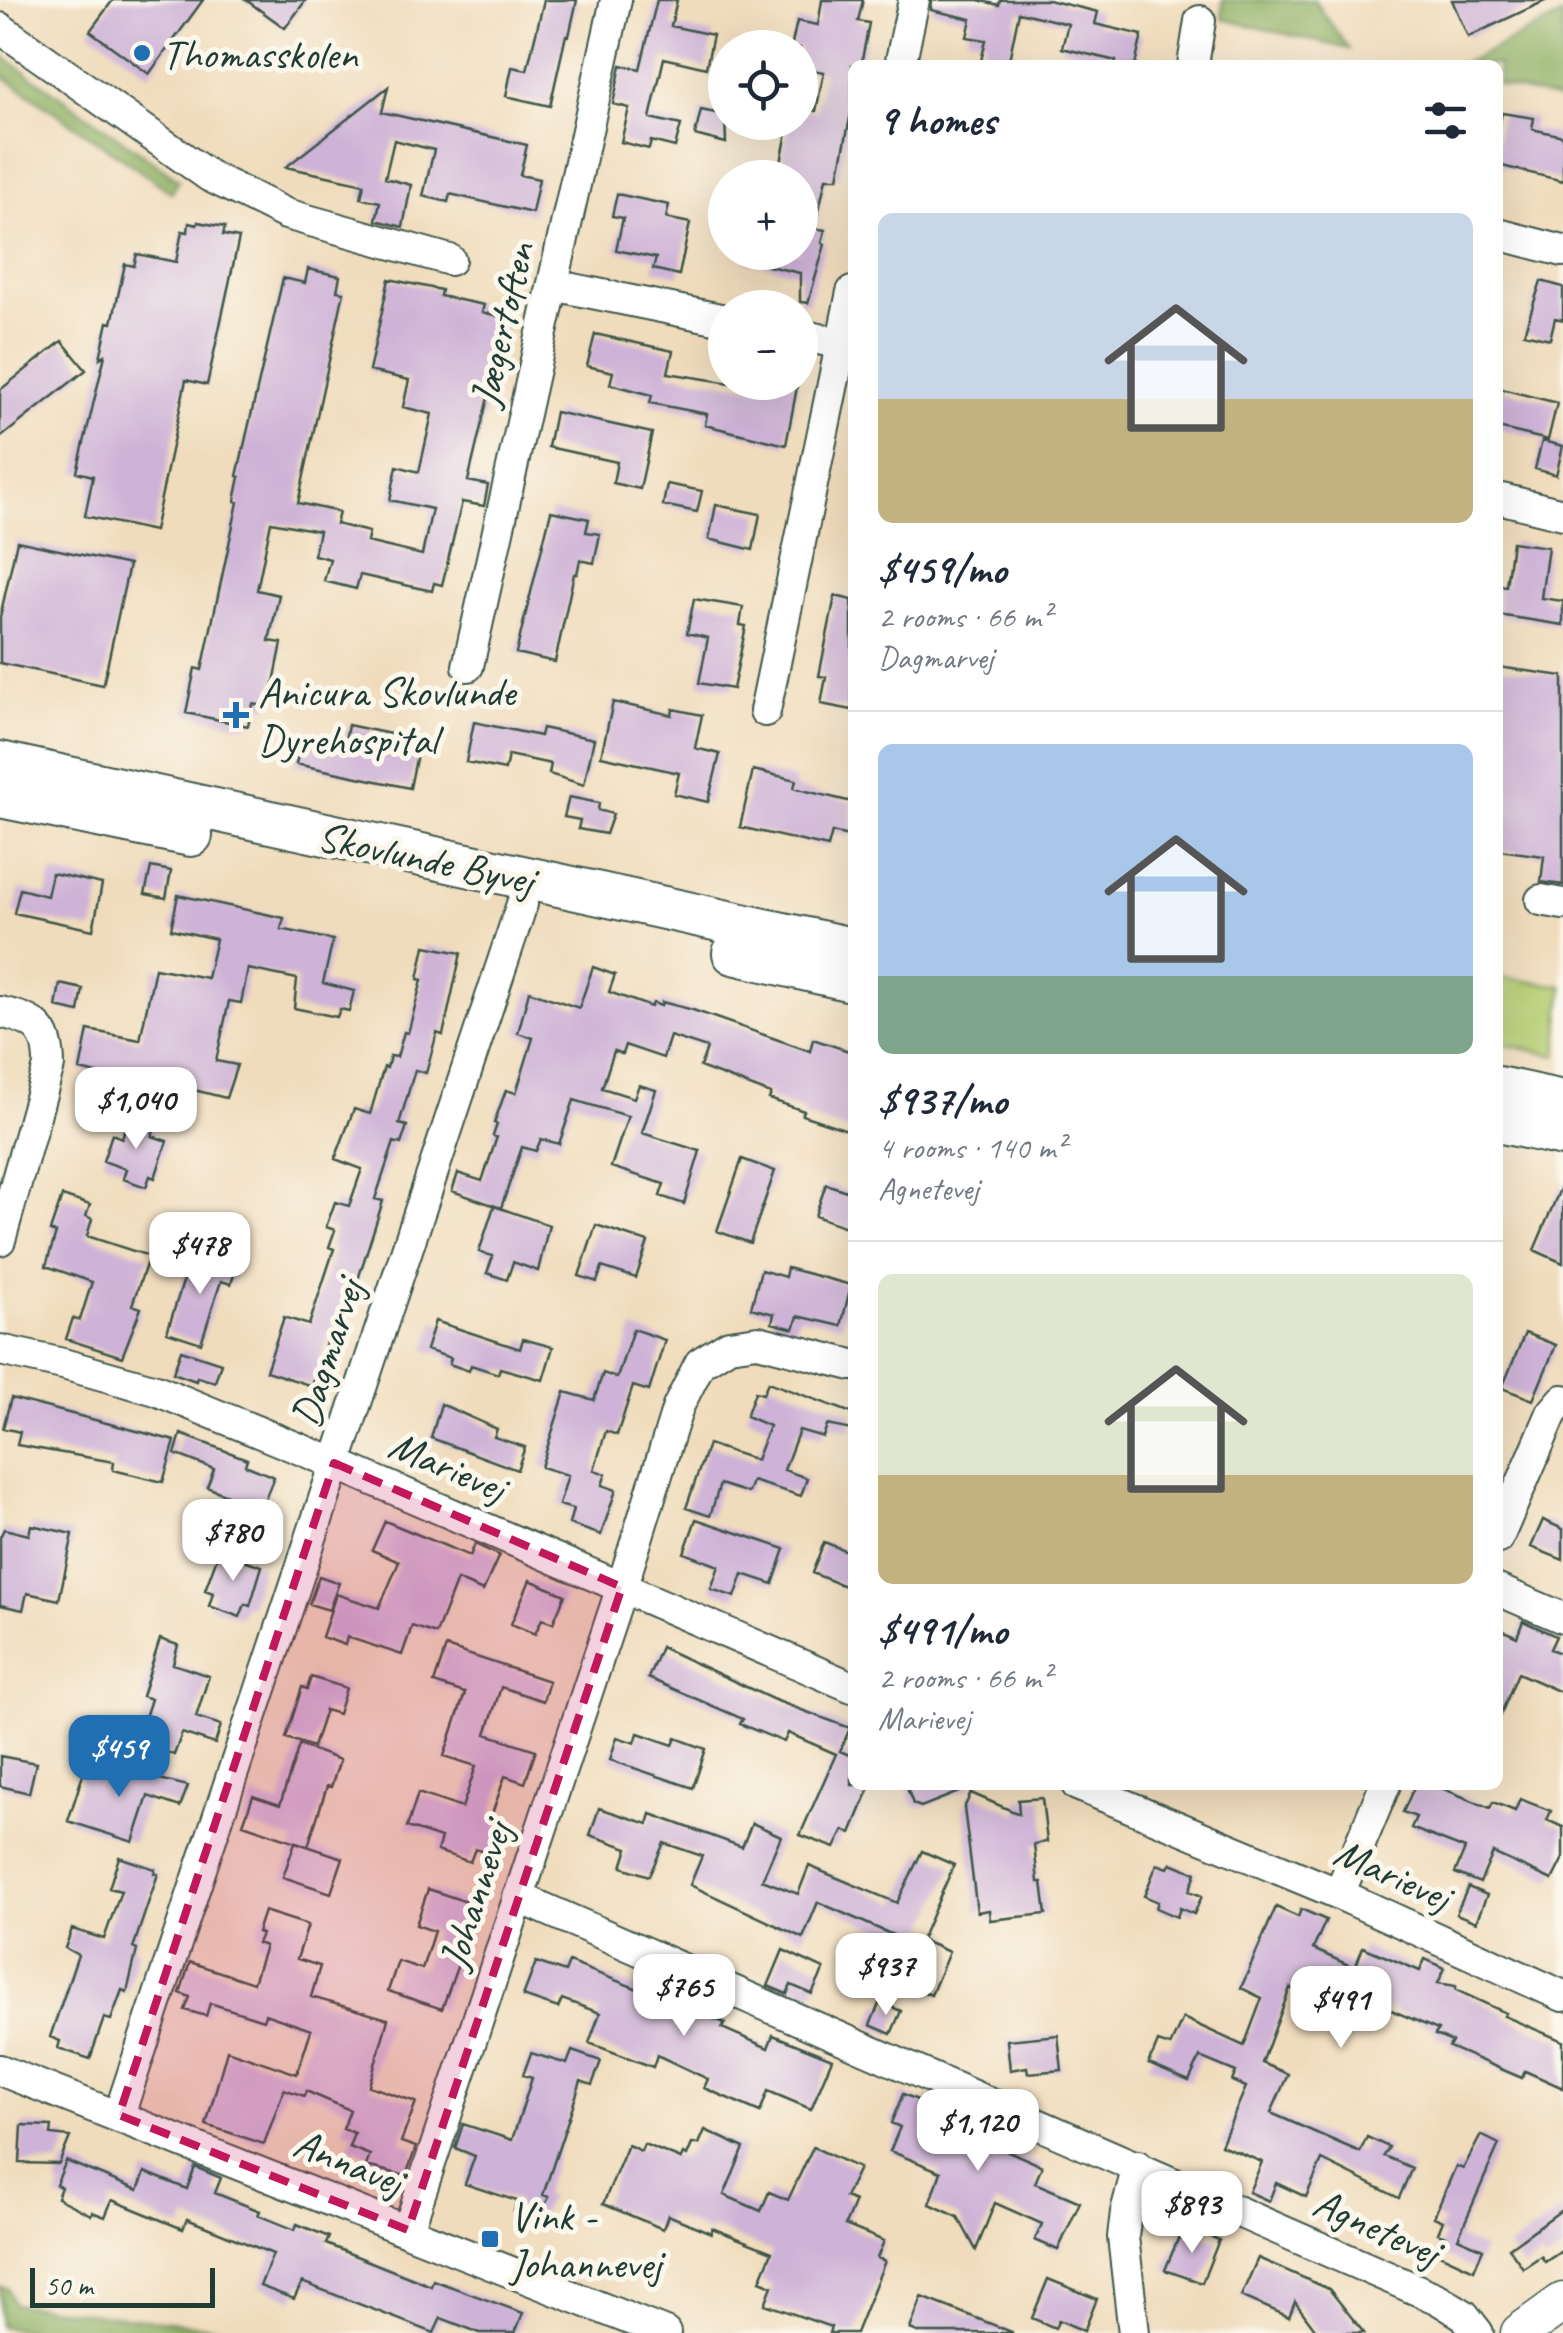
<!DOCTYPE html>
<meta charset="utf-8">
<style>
:root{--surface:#fff;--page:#f2f2f3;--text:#1f2937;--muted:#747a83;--line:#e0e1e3;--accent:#1f6fb2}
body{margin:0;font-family:Caveat,sans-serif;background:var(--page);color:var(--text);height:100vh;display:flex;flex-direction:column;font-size:38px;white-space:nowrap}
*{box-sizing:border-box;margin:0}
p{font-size:32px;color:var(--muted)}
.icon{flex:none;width:55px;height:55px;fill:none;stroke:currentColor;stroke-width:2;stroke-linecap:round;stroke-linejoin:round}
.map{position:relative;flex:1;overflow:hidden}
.details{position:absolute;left:848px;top:60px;width:655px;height:1730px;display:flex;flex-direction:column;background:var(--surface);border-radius:15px;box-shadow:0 10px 40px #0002}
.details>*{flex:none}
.fabs{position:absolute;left:708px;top:30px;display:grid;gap:20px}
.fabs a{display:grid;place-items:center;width:110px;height:110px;border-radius:50%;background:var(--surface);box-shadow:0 10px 40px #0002;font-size:50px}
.scale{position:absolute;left:30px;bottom:25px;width:185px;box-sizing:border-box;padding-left:10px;border:5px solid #1f3d34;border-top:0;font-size:28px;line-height:35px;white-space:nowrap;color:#1f3d34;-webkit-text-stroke:8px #fbf7ec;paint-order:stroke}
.price{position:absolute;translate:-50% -85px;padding:0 22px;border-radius:20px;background:#fff;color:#222;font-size:32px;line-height:65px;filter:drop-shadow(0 2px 5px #0008)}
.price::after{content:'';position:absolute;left:50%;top:60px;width:30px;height:22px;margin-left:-15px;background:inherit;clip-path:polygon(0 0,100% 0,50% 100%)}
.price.selected{background:var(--accent);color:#fff}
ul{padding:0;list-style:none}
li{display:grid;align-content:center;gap:20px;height:530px;padding:0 30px}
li+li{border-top:2px solid var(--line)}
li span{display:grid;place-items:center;height:310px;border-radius:15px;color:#555}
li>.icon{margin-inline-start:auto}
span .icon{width:180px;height:180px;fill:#fffc;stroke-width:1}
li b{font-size:42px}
h2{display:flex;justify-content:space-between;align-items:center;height:120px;padding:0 30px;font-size:42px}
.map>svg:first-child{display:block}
.green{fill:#b4cd72;stroke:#6a8553;stroke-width:2.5}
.forest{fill:#8fb064;stroke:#57764c;stroke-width:2.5}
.building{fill:#ceb2d7}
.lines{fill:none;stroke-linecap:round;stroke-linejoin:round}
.minor-casing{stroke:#3e5548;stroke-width:34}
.tertiary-casing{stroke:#3e5548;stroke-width:41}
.secondary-casing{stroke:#3e5548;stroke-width:46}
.minor{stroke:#fff;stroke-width:30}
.tertiary{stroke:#fff;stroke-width:38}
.secondary{stroke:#fff;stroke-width:42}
.marked{fill:#c2185b;fill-opacity:0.2;stroke:#c2185b;stroke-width:8;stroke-dasharray:20 12;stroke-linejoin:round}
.poi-dot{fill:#1f6fb2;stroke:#fbf7ec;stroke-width:4}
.labels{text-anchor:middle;stroke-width:10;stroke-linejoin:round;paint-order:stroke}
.poi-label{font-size:42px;fill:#1f3d34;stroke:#fbf7ec;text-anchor:start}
.street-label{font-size:42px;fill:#1f3d34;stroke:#fbf7ec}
</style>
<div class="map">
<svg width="1563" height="2333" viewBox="0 0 1563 2333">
<rect width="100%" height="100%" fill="#fbf7ec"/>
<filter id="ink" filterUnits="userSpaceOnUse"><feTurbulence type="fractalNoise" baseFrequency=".01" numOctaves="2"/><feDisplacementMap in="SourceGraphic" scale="20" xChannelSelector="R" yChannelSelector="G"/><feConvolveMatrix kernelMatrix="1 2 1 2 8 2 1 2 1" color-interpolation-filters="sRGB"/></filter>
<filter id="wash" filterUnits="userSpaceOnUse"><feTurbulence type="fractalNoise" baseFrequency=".0048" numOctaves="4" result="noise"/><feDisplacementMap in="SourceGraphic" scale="40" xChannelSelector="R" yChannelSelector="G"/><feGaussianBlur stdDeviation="2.25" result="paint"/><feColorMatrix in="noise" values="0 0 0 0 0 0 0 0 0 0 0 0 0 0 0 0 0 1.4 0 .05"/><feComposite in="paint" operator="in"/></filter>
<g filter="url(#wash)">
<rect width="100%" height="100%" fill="#f0dcbc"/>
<path class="green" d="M1498,977l65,9 -6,70 -59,-13z"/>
<path class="forest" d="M1223,0h91l35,49 -127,-30z
M1563,15v86l-65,-16v-20h-38z
M0,54l179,126 -7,13 -172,-119z
M0,2287l8,1 6,16 249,29h-223l-40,-7z"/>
<g id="blocks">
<path class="building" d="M113,0h90l-54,74 -59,-43z
M246,0h60l-21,28z
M544,0h33l-8,36 -3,-1 -16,71 -44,-10 6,-29 15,3z
M657,0h20l-6,26 42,9 -7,33 -42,-10 -14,60 31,7 -6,22 -24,-6 -2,8 -28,-7 8,-34 -16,-4 8,-39 19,4z
M822,0h41l-5,21 11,2 -8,42h-9v43l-14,70h-12l-11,50 10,2 -3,13 3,1 -17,59 -8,-1v-29l-54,-12 1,-9h53v-74h-22l11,-56h11v-14l16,3 8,-39 -24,-4v-20h-9l6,-27 21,4z
M932,0h46l21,5 1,-5h48l50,12 -3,12 47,11 -7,30h-20l1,-4 -54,-13 6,-24 -49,-12 -11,53h-28l6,-25 -19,-3 4,-18 -40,-9z
M1452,0h95l-79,37z
M388,87l-6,25 145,33 -7,30 19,4 -7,34 -82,-19 -2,8 -25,-6 11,-46 -40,-10 -9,38 26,7 -8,42 -27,-7 4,-18 -19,-4 3,-14 -78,-17z
M701,110l24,5 1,28 -31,-8z
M1502,113l32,5 -2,11 31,7v45l-65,-16v-36z
M617,194l52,11 -3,13 24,5 -11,52 -26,-6 3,-11 -40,-8 7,-32 -11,-2z
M198,222l27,5 -2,8 16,3 -32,147 -21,-5 -32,151 -69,-15 8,-40 -16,-4 28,-117 -5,3 8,-36 4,1 13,-59 9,2 3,-12 39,8 6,-31 6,1 1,-9 8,2z
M308,269l32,7 -3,15 7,1 -46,211 41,9 -3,12 33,8 -2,10 55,13 10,-46 -42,-9 7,-34 22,6 13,-58 -29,-7 6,-27 -40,-9 20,-92 52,11 -1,6 44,9 -2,7 25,6 -39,163 20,4 -4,21 -22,-4 -20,83 -8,-2 -2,8 -72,-16 -4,14 -32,-8 6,-22 -16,-4 5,-24 -48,-9 -14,68 22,5 -10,46 13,2 -13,64 -16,-3 -5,22 -62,-13 9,-45 7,2 36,-168 -3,-1 5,-24 -3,-1 46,-198 22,5z
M1541,281l22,6v33l-8,-2 -5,21 -26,-6z
M595,334l78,17 -5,22 93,15 1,-6h36l-12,63 -81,-20 2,-11 -57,-11 2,-8 -42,-11 3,-12 -26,-6z
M62,341l24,29 -86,68v-48z
M1498,388l59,15 -9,37 -50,-12z
M555,412l97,21 -12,56 -27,-6 4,-21 -69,-15z
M1542,441l21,5 -7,29 -21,-6z
M667,484l35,7 -5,21 -34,-7z
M716,505l44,9 -7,36 -44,-11z
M551,511l38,8 -3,13 14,2 -6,29 -14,-3 -3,14h-3l-19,88 -39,-9z
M17,541l112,24 -26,120 -103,-22v-46z
M1512,542l36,5 -7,51 22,3v24l-65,-10v-30l8,1z
M835,596l17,4v110l-31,-6 5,-27 -7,-1z
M694,599l49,8 -3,18 6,1 -13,63 -34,-6 9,-45 -21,-5z
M1498,667l65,9v209l-22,-3 3,-26 -46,-6 2,-119h-2z
M613,702l59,13 1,-6 29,6 -7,33 25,6 -12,48 -34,-8 5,-21 -78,-17z
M474,722l66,14 2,-8 52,11 -10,46 -35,-11 2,-10 -43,-9 -3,15 -39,-8z
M348,725l52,11 -2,9 20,4 -8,39 -114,-24 6,-27 42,9z
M753,770l43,10 -2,8 58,14v35l-20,-5 -4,15 -88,-20z
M569,797l30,6 -1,7 15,4 -7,20 -28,-5 2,-9 -16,-3z
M151,867l20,4 -5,27 -21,-4z
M52,873l50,11 -9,46 -79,-17 6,-24 27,7z
M178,895l106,23 -3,11 52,11 -10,43 31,8 -5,20 -9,-2 -3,8 -43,-9 3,-29 -49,-10 -7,34 -12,-2 -13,60 21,4 -11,33 -68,-17 -2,7 -76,-18 8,-40 52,10 15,-72 52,10 9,-39 -45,-10z
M425,946l36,7 -18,82 -6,-2 -11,40 -11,-3 -16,54 8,2 -6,18 -7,-2 -19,57 8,2 -43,135 -11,-3 -17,53 -46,-15 18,-54 25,8 25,-76 -5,-2 6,-17 -9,-3 9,-25 14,4 13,-37 -27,-10 19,-50 16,5 14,-47 3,1 3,-12 7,1 7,-25 4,1 14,-53 -4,-1z
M593,967l22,8 -6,17 42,15 2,-4 8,3 1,-4 31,8 117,41 3,-12 39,13v63l-5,15 -45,-15 2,-4 -35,-12 2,-5 -71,-27 7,-19 -37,-12 -7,22 -38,-13 -3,9 -8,-3 -12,37 32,10 5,-13 17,5 -14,43 58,18 -16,53 -24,-8 4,-12 -53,-17 17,-51 -54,-16 -15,44 -18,-5 -5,12 -14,-4 -21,61 -49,-17 6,-18 24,8 15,-44 -4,-1 4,-12 -3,-1 12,-33 10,3 17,-55 -15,-5 11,-42 50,17z
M60,984l23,5 -4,23 -23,-5z
M128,1118l27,9 -3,9 15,5 -12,37 -5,-2 -4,11 -23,-8 3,-10 -23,-8 9,-27 10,4z
M742,1159l33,12 -25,72 -33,-12z
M1563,1182v81l-29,-13z
M826,1184l26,9v36l-37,-13z
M62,1196l28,9 -4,11 6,3 -5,17 62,20 -17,49 9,3 -19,49 -56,-18 7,-21 7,2 12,-38 -46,-16 10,-33 -6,-2z
M494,1206l55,19 -11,46 -25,-9 -6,18 -20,-7 6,-17 -14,-4z
M596,1225l52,17 -12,36 -34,-11 -5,15 -18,-6z
M212,1254l26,9 -7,21 -10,-3 -20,62 -34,-11 22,-69 18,6z
M787,1268l64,17 -10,41 -43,-10 -4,13 -22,-6 2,-9 -23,-6 10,-38 24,7z
M435,1321l85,28 3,-10 30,8 -10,33 -43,-12 -2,6 -27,-9 -2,6 -20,-7 2,-6 -25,-8z
M633,1329l32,11 -16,51 -16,-5 -16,49 -11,-4 -12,39 12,4 -4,11 14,5 -15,45 -32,-11 4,-15 -14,-4 9,-30 -27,-8 24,-75 29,8 9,-27 14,5z
M1525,1333l31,12 -23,55 -31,-12z
M181,1350l40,13 -6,19 -18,-5 -1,4 -23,-8z
M768,1382l84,31v17l-25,-5 -4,12 -24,-7 -15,40 23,8 -6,18 -49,-15 -4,12 -28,-9 -10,32 -24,-8 22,-64 48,16 13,-34 -23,-10 9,-24 8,2z
M11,1398l164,43 -12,41 -50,-12 1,-8 -97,-17 3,-13 -17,-4z
M441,1404l56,25 -3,8 31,10 -8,23 -86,-32z
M181,1434l66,25 -2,6 29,12 -13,32 -54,-22 7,-18 -39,-15z
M696,1519l89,30 -12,35 -30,-10 -8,23 -24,-8 8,-23 -35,-13z
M1543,1520l20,9v31l-32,-13z
M385,1521l85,35 5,-12 24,11 -16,36 -26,-11 -21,54 -24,-8 -10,29 -55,-18 -2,8 -23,-8 14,-43 43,14 20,-46 -27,-12z
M31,1525l42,9 -14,66 -32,-7 -4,17 -23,-5v-68l4,-8 25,6z
M824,1542l28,11v36l-40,-16z
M219,1552l43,14 -12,40 -5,-2 -5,13 -31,-11 4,-13 -8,-3z
M319,1576l20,7 -10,27 -20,-6z
M530,1580l35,15 -12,28 -11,-4 -7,15 -24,-10z
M1523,1621l33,15 -6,13 13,5v39l-45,-20 -20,48v-93l19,9z
M160,1639l18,6 -5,19 36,12 -13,41 25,8 -6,19 -33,-11 -8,22 -37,-13 14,-43 -9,-3z
M446,1647l103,34 -6,20 -42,-14 -15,47 50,16 -11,33 -20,-7 -14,41 19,6 -11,34 -24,-8 -5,13 -33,-11 4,-13 -34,-11 11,-34 44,15 14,-42 -32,-10 21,-63 -31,-10z
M661,1647l111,52 78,29 -10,23 12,5v29h19l-20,48 -7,-3 -9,18 -35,-13 36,-81 -48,-21 -4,9 -44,-18 3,-5 -95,-41z
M311,1677l35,11 -8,26 -13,-4 -12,37 -27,-9 16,-51 5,2z
M638,1733l35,12 3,-7 30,11 -13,39 -83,-28 7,-23 18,6z
M299,1745l41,15 -9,27 -4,-1 -19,60 -65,-22 10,-28 27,9z
M0,1756l36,7 -7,30 -29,-7z
M86,1765l28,11 2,-8 72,18 -8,21 -32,-11 -15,46 -65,-21z
M906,1785h67l1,1 -53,21 -8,-3z
M1415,1785h19l56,23 3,-6 22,9 5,-12 31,12 -4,9 16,7v31l-11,22 -59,-27 -13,30 -25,-10 10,-24 -54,-21 5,-11 -13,-5z
M971,1793l48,21 -1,-14 24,-2 5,44 -13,2 4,38h4l4,32 -56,6 -1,-10 -12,2 -13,-104z
M599,1808l49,16 3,-10 91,33 10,-24 29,13 -19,44 36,14 11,-28 88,37 25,-52 32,14 -33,75 28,12 -18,43 -36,-15 16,-37 -93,-41 -15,36 -113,-53 12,-29 -38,-13 -15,33 -27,-9 6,-19 -38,-13z
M295,1842l48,16 -12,35 -48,-16z
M119,1857l36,12 -1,4 4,1 -25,74 4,2 -10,42 -5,-2 -11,30 -7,-2 -14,41 -32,-11 2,-7 -10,-4 28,-82 -13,-7 7,-19 32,10 17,-48 -12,-3z
M1171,1863l25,10 -7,18 13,5 -8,18 -14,-6 -3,9 -21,-9 2,-6 -14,-6 13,-32 11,4z
M1468,1887l19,8 -11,27 -20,-8z
M428,1889l51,17 -37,103 -54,-18 10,-30 24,8 12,-38 -18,-6z
M1276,1907l22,10 3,-8 25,11 -13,29 42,19 8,-21 57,24 5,-12 20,9 -7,15 18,3v4l50,23 -2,3 59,25v47l-38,-17 -3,7 -73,-31 3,-5 -17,-7 3,-5 -124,-53 -8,18 -16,-7 -28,75 26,11 -17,39 89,39 7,-15 22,10 -5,9 28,12 -13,30 -77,-38 -16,37 -30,-14 -7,18 -20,-9 13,-30 -41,-17 25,-58 -14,-6 4,-9 -36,-15 -11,24 -40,-17 9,-22 12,4 13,-28 61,28 18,-48 -21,-10z
M264,1911l44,14 -11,34 23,7 -9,31 77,22 -19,67 47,16 -15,40 15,5 -10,29 -40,-10 4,-11 -21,-8 5,-14 -11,-4 7,-19 -44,-19 -2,5 -20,-7 -20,55 -58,-19 21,-75 70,24 14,-44 -46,-16 -2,6 -53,-17 -4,13 -21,-6 5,-13 -10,-4 10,-31 63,21 12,-37 -8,-3 4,-9 -4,-2z
M783,1950l41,19 -12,25 -21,-9 -4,9 -19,-8z
M536,1962l29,10 4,-10 156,61 -3,5 46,20 5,-13 59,24 -21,50 -43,-18 -8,21 -56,-24 4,-9 -51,-24 -4,12 -64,-24 11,-30 -38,-14 -4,9 -35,-12z
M880,2002l21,9 -10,23 -21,-9z
M1058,2035l4,35 -34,3 -1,-6 -17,3 -3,-30z
M572,2051l29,10 -9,24 -11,-4 -38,114 6,2 -11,22 -24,-8 3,-10 -52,-17 10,-28 -20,-8 8,-24 49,16 20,-62 -9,-3 8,-22 36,11z
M903,2094l49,20 -3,5 13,6 -1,5 81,36 -7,17 45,19 -22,48 -23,-10 7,-16 -47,-21 -19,47 -18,-33 -28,-13 11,-32 -51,-21 10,-24 -9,-4z
M22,2125l30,1 -1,9 19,2 -11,27 -39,-1z
M705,2130l39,18 -20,47 37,16 8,-19 19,8 25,-53 46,21 -14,29 10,4 -10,24 39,16 -7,17 8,3 -29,72h-27l2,-6 -66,-23 7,-18 -12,-5 12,-29 -60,-24 -1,5 -43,-18 -5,14 -60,-25 25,-59 13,6 3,-7 37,15 2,-5 4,2 5,-12h7z
M1481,2135l18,9 -41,94 25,11 -9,21 -37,-17 8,-17 -7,-3 5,-12 -9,-4 22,-51 7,3z
M66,2161l72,29 7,-18 42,17 8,-22 26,11 -6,15 45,18 -2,4 37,15 2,-6 32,13 -3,7 105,42 2,-6 90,33 -8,20h-35l-39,-15 -7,15 -132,-51 -8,17 -34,-13 13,-32 -86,-35 -4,10 -71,-29 -7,17 -13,-5 -1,3 -34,-17 4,-11 -5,-2z
M1563,2209v41l-18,12 -4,-6 -18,12 -14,-20z
M1181,2232l17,7 3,-6 18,7 -17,43 -37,-13z
M1258,2258l71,31 35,44h-46l-23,-31 -6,15 -48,-21z
M1048,2279l49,20 -13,32 -25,-11 -4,8 -23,-10z
M922,2297l90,35v1h-92l-10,-4z"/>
</g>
</g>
<g filter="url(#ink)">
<use href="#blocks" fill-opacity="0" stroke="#3e5548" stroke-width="2.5"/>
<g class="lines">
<defs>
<path id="minor" d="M0,28l209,148 77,38 164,46
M900,65l14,-65
M1193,65l7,-44
M1498,234l65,17
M553,285l172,35
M800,335l52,11
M1498,498l65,16
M468,666l148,-666
M765,711l87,-419
M1541,900l22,4
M0,1012c36,8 49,16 49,54l-49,174
M0,1350l63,14 93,26 178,73 518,224
M1498,1538l54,-125 11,-13
M1498,1590l65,28
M1077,1785l262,109 224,102
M1339,1894l46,-109
M518,1897l920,402 26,16 14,18
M0,2070l665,263
M119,2115l403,-1211
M408,2230l214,-643 56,-180 22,-44 29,-18 29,-4 94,24
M1134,2333l-11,-96 3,-25 12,-46"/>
<path id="tertiary" d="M1520,2333l43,-31"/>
<path id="secondary" d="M0,763l852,186
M0,796l191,39
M734,953l118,27
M1498,1088l65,14
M1498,1121l65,14"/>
</defs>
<use href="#minor" class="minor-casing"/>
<use href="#tertiary" class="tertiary-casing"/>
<use href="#secondary" class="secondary-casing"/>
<use href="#minor" class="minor"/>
<use href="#tertiary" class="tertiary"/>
<use href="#secondary" class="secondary"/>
</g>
</g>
<path class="marked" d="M334,1463l288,124 -214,643 -289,-115z"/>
<g class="poi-dot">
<circle cx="142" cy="53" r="10"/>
<path d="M231 700h10v10h10v10h-10v10h-10v-10h-10v-10h10z"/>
<rect x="480" y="2229" width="20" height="20" rx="5"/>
</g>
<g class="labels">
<g class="poi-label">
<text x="162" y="68">Thomasskolen</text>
<text x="258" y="706">Anicura Skovlunde<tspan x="258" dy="48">Dyrehospital</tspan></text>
<text x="510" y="2230">Vink -<tspan x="510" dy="48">Johannevej</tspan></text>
</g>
<g class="street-label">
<text transform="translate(501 324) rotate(-77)" y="15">Jægertoften</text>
<text transform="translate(426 857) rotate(12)" y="15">Skovlunde Byvej</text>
<text transform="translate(326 1353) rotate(-72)" y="15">Dagmarvej</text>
<text transform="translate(448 1465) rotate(23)" y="15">Marievej</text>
<text transform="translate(1393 1873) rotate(24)" y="15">Marievej</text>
<text transform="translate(474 1895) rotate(-72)" y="15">Johannevej</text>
<text transform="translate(349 2161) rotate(22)" y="15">Annavej</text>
<text transform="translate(1377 2226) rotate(24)" y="15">Agnetevej</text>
</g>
</g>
</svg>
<div class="fabs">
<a><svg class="icon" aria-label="locate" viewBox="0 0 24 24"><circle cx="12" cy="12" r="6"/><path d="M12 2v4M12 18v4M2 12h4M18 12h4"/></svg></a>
<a>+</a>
<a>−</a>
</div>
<div class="scale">50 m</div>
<b class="price" style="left:136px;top:1152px">$1,040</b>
<b class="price" style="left:200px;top:1297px">$478</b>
<b class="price" style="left:233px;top:1584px">$780</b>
<b class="price selected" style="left:119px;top:1800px">$459</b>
<b class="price" style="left:886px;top:2018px">$937</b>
<b class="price" style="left:684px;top:2039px">$765</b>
<b class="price" style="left:1341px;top:2051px">$491</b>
<b class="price" style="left:978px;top:2174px">$1,120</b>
<b class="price" style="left:1192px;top:2256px">$893</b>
<section class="details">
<h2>9 homes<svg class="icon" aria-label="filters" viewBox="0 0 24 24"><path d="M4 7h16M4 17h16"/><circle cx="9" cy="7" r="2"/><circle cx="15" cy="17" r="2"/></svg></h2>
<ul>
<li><span style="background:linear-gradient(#c9d6e8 60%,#c2b280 0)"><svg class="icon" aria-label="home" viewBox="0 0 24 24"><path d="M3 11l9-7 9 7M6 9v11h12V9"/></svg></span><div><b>$459/mo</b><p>2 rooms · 66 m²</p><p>Dagmarvej</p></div></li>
<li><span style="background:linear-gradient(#a9c7e8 75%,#7fa58c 0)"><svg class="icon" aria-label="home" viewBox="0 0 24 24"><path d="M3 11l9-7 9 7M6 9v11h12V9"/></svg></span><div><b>$937/mo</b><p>4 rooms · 140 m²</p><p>Agnetevej</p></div></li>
<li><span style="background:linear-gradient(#dfe7d0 65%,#c2b280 0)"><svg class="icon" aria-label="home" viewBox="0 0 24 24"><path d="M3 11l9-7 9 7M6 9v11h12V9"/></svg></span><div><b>$491/mo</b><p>2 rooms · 66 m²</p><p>Marievej</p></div></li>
</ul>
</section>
</div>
